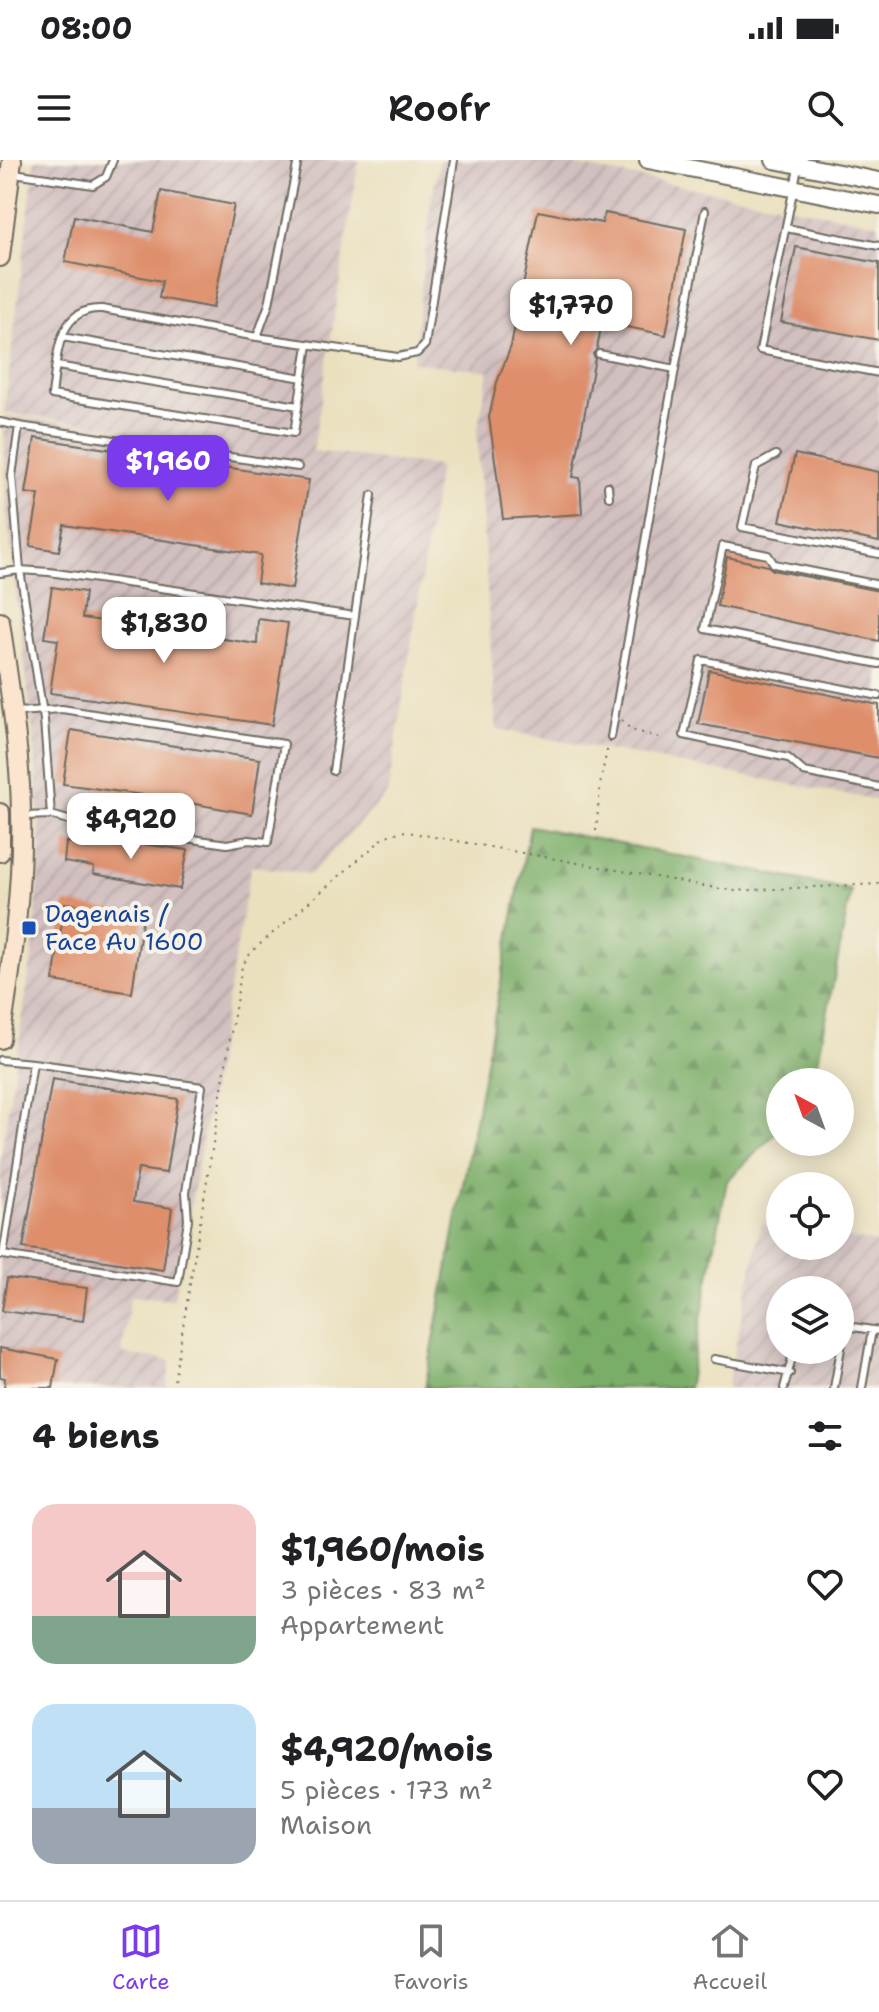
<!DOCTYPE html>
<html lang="fr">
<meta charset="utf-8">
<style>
:root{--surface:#fff;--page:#f6f6f6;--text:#202124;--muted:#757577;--line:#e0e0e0;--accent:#7c3aed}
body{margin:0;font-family:"Shantell Sans",sans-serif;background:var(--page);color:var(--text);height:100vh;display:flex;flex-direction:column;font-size:30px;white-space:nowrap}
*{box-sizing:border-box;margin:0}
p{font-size:26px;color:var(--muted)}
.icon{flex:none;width:44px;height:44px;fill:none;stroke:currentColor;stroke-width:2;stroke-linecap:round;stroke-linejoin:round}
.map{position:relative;height:1228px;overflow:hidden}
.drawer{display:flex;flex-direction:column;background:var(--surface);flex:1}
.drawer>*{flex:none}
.needle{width:52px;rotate:319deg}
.tools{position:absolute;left:766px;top:908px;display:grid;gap:16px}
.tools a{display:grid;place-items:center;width:88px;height:88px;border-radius:50%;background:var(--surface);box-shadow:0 4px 20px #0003;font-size:40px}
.price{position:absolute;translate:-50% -68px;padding:0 18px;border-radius:16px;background:#fff;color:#222;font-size:26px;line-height:52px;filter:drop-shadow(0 2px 4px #0008)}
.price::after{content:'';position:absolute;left:50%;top:48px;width:24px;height:18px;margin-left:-12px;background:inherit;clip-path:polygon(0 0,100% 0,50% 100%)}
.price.selected{background:var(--accent);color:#fff}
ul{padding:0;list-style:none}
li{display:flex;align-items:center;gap:24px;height:200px;padding:0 32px}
li span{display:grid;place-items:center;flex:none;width:224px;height:160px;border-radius:24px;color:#555}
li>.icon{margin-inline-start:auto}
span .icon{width:96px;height:96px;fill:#fffc;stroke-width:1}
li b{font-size:34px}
h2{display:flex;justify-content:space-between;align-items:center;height:96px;padding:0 32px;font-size:34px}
.status{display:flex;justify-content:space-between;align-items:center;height:56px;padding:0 40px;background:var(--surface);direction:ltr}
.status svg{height:22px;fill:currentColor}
header{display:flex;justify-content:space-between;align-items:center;height:104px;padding:0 32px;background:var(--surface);font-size:36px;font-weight:600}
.tabs{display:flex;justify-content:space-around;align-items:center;height:112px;border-top:2px solid var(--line);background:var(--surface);font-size:22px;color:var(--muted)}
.tabs a{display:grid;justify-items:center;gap:4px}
.tabs .selected{color:var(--accent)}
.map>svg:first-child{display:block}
.industrial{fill:url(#industrial-furrows);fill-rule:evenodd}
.forest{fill:url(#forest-firs);stroke:#526c4a;stroke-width:2}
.building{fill:#de8e6a}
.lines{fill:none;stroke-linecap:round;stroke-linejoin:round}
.service-casing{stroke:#6e6a5e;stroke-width:10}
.tertiary-casing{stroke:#6e6a5e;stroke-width:20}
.secondary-casing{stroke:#6e6a5e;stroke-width:22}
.path{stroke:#6e6a5e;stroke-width:2;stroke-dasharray:2 6;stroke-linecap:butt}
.service{stroke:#fff;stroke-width:6}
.tertiary{stroke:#fff;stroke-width:16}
.secondary{stroke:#fbe5cf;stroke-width:18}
.transit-dot{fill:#1a4fb4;stroke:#f7f3e8;stroke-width:3}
.labels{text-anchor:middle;stroke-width:8;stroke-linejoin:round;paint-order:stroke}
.transit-label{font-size:24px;fill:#164399;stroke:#f7f3e8;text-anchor:start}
</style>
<div class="status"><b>08:00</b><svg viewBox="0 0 49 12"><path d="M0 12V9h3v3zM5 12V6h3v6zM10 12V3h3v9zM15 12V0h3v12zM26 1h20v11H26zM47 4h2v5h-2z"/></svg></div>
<header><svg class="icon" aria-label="menu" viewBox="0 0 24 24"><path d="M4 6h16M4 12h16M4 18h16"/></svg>Roofr<svg class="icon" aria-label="search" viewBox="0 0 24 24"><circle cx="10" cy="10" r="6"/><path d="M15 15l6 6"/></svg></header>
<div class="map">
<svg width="879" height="1228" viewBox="0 0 879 1228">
<defs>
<pattern id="industrial-furrows" width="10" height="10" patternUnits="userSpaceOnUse" patternTransform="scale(2)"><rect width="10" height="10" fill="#d2bfbf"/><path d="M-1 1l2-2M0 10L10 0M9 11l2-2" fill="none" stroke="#b4a4a4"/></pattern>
<pattern id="forest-firs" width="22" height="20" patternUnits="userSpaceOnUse" patternTransform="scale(2)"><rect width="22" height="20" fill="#7aad68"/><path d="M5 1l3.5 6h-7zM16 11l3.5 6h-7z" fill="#648d56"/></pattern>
</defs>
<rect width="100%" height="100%" fill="#f7f3e8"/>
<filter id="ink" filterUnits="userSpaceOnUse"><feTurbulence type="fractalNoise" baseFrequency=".0125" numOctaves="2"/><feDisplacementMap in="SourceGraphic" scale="16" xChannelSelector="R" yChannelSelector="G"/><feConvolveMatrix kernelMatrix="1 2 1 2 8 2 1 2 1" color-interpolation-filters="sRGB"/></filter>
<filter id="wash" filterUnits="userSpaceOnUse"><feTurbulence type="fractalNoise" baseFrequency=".006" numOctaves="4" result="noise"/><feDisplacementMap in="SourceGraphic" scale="32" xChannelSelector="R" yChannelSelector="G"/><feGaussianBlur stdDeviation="1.8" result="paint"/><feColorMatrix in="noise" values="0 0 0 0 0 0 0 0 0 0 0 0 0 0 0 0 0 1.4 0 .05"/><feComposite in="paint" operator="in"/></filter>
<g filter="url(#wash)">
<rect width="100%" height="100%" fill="#eae0be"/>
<path class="industrial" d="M35,0h324l-46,291 126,15 -51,327 -77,81 -60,-8 -77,433 -44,-3 -8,58 49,6 -4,28h-167v-225l33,-214 8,-100 -7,-107 -27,-225 -3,-101 186,21 -186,-24z
M440,0h108l331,64v577l-383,-72 -19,-295 12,-63 -76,-9 18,-161z
M761,1063l19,4v19h60v-10l39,7v145h-152zM780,1130h60v60h-60z"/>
<path class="forest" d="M530,666l321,64 -37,192h-34v47l-53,52 -39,207h-263z"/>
<g id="blocks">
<path class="building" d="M161,31l73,14 -21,103 -54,-10 3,-17 -97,-19 9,-46 79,16z
M538,51l64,12 3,-10 81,16 -20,106 -64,-13 -5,27 -4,5 2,4 -22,119 7,1 2,36 -79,5 -14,-102 8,-35 14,-36z
M796,87l83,16v77l-98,-18z
M35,278l274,42 -17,109 -35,-6 4,-28 -197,-30 -5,26 -29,-5 9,-51 -13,-2z
M795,294l84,18v70l-99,-21z
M727,397l41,9 5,4 106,21v50l-162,-35z
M52,427l33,5 -3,26 175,26 1,-25 30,4 -16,102 -222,-32 8,-53 -14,-2z
M709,510l170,35v53l-181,-34z
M71,570l189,29 -8,55 -102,-18 -87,-12z
M98,678l90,12 -8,39 -87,-15 1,-7 -30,-5 2,-20 29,4z
M65,743l78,12 -11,78 -79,-12z
M52,919l126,20 -12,74 -28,-4 -5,33 39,6 -9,62 -140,-22z
M7,1118l80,10 -4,33 -81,-10z
M0,1188l58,11 -5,29h-49l1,-10 -5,-1z"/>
</g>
</g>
<g filter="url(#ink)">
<use href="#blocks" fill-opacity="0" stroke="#6e6a5e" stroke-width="2"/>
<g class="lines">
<defs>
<path id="service" d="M298,0l-29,144 -12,33 141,20 19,-4 8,-8 29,-185
M798,8l-38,182 119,23
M14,13l79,12 13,-8 7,-17
M786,68l93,18
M62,177l241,41
M257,177l-155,-28c-47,-3 -45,54 -50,86l242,38 14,-88
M599,194l76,15 30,-158
M57,206l241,40
M0,262l19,4 -7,50 8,94 24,150 7,95 -26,1
M19,266l279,41
M776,295l-20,11 -14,61 137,27
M608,326l1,11
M0,413l20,-3 29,2 306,44
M879,425l-105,-21 -6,-9 -45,-9 -18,83 174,35
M879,536l-178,-36 -17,75 104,23 16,14 75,15
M17,552l45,-3 222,35 -16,98 -19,-2 -22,4 -152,-22 -24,-7
M611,577l64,-368
M333,611l39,-276
M0,900l33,3 -30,192h-3
M3,1095l175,27 10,-62 -2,-28 16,-105 -169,-24
M840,1165l39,6
M714,1199l76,14
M784,1228l10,-38
M834,1228l11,-62
M862,1228l10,-58"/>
<path id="tertiary" d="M648,0l231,45
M774,0l105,21"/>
<path id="secondary" d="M0,97l12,-97
M0,462c9,63 20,126 21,190 2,76 -9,151 -21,227
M0,653v39"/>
</defs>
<use href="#service" class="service-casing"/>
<use href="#tertiary" class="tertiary-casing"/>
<use href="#secondary" class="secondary-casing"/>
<path class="path" d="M622,560l9,10 28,7
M596,671l5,-53 7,-32
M173,1228l69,-422 10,-15 134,-115 16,-5 330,60 147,-7"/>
<use href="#service" class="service"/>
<use href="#tertiary" class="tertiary"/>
<use href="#secondary" class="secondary"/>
</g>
</g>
<rect class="transit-dot" x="21" y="760" width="16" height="16" rx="4"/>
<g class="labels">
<g class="transit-label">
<text x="45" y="762">Dagenais /<tspan x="45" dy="28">Face Au 1600</tspan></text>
</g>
</g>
</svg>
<div class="tools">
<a><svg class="needle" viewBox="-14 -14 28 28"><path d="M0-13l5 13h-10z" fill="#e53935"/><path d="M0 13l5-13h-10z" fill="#757577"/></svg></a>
<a><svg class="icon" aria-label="locate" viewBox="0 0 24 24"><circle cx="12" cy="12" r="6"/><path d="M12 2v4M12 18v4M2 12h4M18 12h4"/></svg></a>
<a><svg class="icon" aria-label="layers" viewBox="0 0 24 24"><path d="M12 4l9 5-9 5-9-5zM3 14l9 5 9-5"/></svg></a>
</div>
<b class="price" style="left:571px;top:187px">$1,770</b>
<b class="price selected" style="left:168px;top:343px">$1,960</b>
<b class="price" style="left:164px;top:505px">$1,830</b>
<b class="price" style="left:131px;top:701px">$4,920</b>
</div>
<section class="drawer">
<h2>4 biens<svg class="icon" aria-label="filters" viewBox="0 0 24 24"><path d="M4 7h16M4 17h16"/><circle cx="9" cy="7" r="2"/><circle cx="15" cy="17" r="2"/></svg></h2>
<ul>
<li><span style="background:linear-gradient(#f6c9c9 70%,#7fa58c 0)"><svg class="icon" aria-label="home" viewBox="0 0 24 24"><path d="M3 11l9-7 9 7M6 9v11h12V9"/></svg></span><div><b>$1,960/mois</b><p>3 pièces · 83 m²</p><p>Appartement</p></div><svg class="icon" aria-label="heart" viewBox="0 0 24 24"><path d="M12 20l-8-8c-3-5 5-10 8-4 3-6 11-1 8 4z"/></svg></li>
<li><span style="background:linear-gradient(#bfe0f5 65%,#9aa5b1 0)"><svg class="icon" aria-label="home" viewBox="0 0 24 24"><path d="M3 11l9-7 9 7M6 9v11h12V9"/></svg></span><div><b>$4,920/mois</b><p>5 pièces · 173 m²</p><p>Maison</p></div><svg class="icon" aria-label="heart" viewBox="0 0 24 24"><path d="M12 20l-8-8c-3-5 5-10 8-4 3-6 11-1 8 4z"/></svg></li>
</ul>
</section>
<nav class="tabs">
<a class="selected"><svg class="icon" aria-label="map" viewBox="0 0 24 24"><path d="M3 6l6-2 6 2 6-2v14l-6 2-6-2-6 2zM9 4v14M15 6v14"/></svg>Carte</a>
<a><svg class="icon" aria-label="saved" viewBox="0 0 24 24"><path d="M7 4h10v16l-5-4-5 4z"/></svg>Favoris</a>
<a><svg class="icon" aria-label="home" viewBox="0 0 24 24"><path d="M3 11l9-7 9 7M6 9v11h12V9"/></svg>Accueil</a>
</nav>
